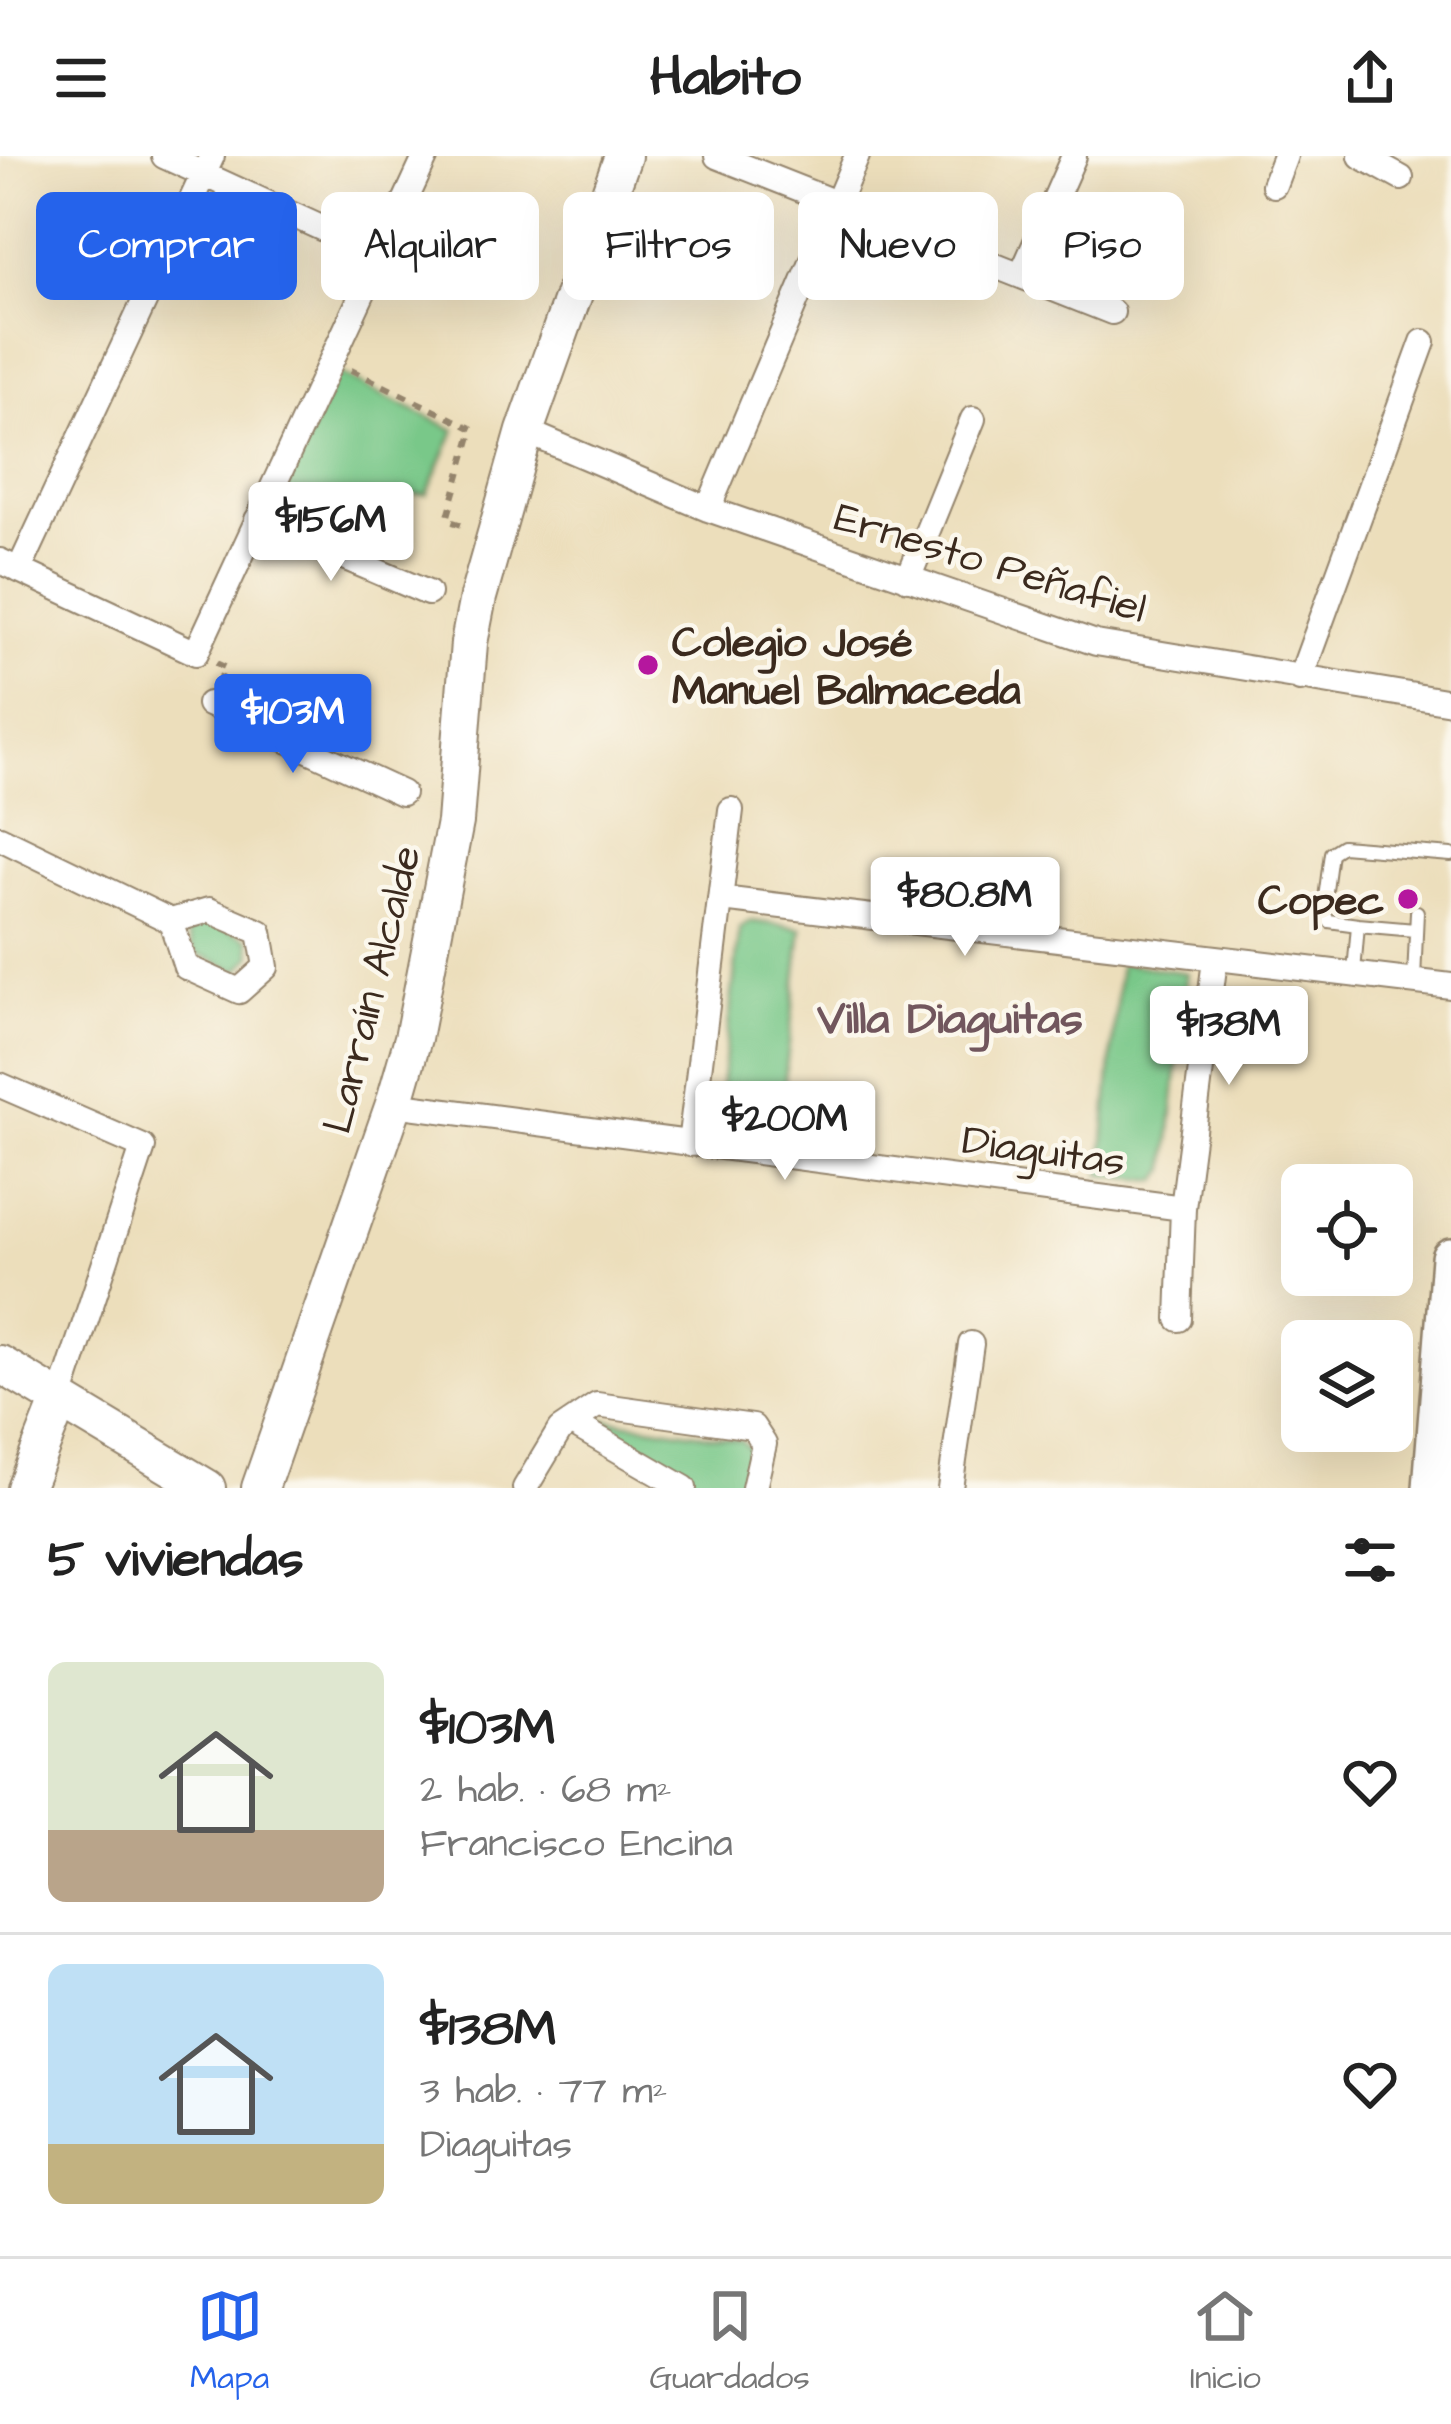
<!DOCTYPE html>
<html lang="es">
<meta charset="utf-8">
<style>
:root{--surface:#fff;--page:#f2f2f2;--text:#222;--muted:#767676;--line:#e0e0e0;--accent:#2563eb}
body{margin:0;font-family:"Architects Daughter",sans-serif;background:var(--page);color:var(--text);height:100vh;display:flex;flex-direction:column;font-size:45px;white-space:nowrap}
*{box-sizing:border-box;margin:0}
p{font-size:39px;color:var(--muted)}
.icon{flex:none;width:66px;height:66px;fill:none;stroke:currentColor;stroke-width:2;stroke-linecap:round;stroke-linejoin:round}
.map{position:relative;height:1332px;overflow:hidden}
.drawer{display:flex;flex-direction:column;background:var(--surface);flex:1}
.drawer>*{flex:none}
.hud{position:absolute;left:36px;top:36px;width:1380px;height:108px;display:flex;gap:24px}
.buttons{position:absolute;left:1281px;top:1008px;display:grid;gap:24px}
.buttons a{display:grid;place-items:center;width:132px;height:132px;border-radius:18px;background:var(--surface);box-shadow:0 12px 48px #0002;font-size:60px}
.price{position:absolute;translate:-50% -102px;padding:0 27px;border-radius:12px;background:#fff;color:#222;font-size:39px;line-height:78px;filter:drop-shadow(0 3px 6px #0008)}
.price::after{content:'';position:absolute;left:50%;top:72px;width:36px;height:27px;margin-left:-18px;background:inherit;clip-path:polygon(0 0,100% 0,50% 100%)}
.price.selected{background:var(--accent);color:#fff}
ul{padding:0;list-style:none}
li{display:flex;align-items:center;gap:36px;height:300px;padding:0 48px}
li+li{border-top:3px solid var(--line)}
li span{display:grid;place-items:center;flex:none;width:336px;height:240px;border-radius:18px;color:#555}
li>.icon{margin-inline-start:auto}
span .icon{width:144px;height:144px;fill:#fffc;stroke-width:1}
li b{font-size:51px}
h2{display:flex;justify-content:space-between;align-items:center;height:144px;padding:0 48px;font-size:51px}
.pill{padding:0 42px;border-radius:18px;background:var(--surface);box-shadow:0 12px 48px #0002;font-size:42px;line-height:108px}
.pill.selected{background:var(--accent);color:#fff}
header{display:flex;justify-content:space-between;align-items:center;height:156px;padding:0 48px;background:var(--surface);font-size:54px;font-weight:800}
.tabs{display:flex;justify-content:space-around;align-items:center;height:168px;border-top:3px solid var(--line);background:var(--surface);font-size:33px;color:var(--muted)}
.tabs a{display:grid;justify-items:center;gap:6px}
.tabs .selected{color:var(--accent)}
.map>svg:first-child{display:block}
.green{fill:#79c889;stroke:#5a7954;stroke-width:3}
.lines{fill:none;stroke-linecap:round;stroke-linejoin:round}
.lane-casing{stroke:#94846c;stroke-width:16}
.street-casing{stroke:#94846c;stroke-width:28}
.secondary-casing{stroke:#94846c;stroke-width:40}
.primary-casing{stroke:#94846c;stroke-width:44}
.path{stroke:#94846c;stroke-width:6;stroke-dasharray:9 9;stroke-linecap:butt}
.lane{stroke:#fff;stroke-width:12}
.street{stroke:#fff;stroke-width:24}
.secondary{stroke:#fff;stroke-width:36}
.primary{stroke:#fff;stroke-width:39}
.poi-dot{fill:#b5179e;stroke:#fbf7ec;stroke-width:4.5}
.labels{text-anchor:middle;stroke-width:9;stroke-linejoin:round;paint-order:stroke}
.street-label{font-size:42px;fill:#3b2a1e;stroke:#fbf7ec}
.poi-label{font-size:42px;font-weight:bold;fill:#3b2a1e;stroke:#fbf7ec;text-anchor:start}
.neighbourhood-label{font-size:45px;font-weight:bold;fill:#71565d;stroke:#fbf7ec}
</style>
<header><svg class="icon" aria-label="menu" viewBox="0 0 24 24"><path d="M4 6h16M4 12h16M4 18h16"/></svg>Habito<svg class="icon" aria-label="share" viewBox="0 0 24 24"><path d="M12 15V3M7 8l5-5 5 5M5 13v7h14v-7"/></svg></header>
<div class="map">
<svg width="1451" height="1332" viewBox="0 0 1451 1332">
<rect width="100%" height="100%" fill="#fbf7ec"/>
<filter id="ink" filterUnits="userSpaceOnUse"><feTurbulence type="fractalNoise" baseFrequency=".00833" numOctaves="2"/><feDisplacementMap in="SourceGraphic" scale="24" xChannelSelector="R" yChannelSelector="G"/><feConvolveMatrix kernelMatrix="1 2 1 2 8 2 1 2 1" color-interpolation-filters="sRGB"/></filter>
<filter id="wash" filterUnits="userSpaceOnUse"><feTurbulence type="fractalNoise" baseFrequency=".004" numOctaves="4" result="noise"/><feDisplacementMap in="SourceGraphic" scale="48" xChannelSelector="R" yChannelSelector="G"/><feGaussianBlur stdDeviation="2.7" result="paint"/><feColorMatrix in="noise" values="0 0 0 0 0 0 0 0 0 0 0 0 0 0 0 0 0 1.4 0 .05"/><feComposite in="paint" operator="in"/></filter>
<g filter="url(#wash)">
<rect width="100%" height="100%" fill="#ecdebb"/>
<path class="green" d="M337,217l118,57 -28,64h-30l-27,61 -97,-41z
M208,765l41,18 3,17 -14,15 -42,-18 -11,-24z
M750,765l52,7 -22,194 -57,-7 -4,-11 21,-176z
M1120,807l67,10 -20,196 -9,12 -57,-6z
M602,1263l139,21 8,8 -10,40h-31l-110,-63z"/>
</g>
<g filter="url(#ink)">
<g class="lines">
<defs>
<path id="lane" d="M1358,769l57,5
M1354,816l4,-47 -29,-4 -6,-8 8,-60 11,-7 109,9
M1414,823l3,-67"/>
<path id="street" d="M164,0l216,99
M717,0l395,156
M1361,0l40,22
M1274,29l11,-29
M1021,120l53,-120
M525,275l183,78 388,134 355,59
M708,353l149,-353
M257,364l171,73
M0,405l196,92 230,-497
M19,414l193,-414
M908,423l65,-160
M1300,523l123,-337
M209,548l193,89
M0,682l171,83 38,-11 51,22 6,35 -27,24 -53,-24 -15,-46
M722,743l729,87
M0,929l143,62 -84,255
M394,948l789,104
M690,988l41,-334
M1179,1163l4,-111 32,-248
M572,1267l112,65
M525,1332l35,-58 37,-25 156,22 11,17 -10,44
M950,1332l21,-144"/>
<path id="secondary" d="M0,1208l207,124
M25,1332l34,-86
M260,1332l134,-384 19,-66 42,-216 14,-179 9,-46 47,-166 98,-275"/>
<path id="primary" d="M1433,1332l18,-230"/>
</defs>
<use href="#lane" class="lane-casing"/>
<use href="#street" class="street-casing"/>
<use href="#secondary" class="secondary-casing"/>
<use href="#primary" class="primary-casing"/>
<path class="path" d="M351,214l122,59 -25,87 2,5 18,6
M216,507l9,4 -7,17"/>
<use href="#lane" class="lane"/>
<use href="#street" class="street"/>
<use href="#secondary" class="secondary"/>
<use href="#primary" class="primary"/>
</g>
</g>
<g class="poi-dot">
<circle cx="648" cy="509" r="12"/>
<circle cx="1408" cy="743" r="12"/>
</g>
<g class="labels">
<g class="street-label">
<text transform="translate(991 405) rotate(17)" y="15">Ernesto Peñafiel</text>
<text transform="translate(370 833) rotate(-76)" y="15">Larraín Alcalde</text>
<text transform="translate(1044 993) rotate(8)" y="15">Diaguitas</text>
</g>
<g class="poi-label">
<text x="672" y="500">Colegio José<tspan x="672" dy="48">Manuel Balmaceda</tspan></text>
<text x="1384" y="758" text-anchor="end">Copec</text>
</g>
<g class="neighbourhood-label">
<text x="950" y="877">Villa Diaguitas</text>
</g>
</g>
</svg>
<div class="buttons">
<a><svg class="icon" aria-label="locate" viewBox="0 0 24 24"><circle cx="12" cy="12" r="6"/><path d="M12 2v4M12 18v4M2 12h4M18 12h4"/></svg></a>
<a><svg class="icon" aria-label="layers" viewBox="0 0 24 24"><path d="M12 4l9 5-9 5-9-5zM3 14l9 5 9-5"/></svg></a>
</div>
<b class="price" style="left:331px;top:428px">$156M</b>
<b class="price selected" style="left:293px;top:620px">$103M</b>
<b class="price" style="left:965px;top:803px">$80.8M</b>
<b class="price" style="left:1229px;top:932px">$138M</b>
<b class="price" style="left:785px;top:1027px">$200M</b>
<div class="hud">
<a class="pill selected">Comprar</a>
<a class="pill">Alquilar</a>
<a class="pill">Filtros</a>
<a class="pill">Nuevo</a>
<a class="pill">Piso</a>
</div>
</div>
<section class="drawer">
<h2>5 viviendas<svg class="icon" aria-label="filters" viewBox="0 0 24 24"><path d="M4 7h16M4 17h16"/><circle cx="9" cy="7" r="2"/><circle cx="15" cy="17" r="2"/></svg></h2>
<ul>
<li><span style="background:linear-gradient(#dfe7d0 70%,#b9a48a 0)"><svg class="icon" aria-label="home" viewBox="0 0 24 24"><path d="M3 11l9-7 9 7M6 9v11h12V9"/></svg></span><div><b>$103M</b><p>2 hab. · 68 m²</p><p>Francisco Encina</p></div><svg class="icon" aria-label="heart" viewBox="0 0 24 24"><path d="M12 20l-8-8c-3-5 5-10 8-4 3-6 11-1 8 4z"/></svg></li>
<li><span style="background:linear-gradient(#bfe0f5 75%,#c2b280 0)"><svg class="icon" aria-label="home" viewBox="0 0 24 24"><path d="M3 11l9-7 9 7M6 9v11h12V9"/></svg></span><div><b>$138M</b><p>3 hab. · 77 m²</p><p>Diaguitas</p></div><svg class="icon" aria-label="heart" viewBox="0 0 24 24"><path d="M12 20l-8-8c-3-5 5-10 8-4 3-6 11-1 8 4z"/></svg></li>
</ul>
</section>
<nav class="tabs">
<a class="selected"><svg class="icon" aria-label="map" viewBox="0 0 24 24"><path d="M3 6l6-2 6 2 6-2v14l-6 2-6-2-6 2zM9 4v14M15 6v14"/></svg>Mapa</a>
<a><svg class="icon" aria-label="saved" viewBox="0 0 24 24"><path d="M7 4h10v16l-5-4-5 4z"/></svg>Guardados</a>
<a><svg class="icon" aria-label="home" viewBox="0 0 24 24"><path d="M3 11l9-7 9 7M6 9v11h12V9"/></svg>Inicio</a>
</nav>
